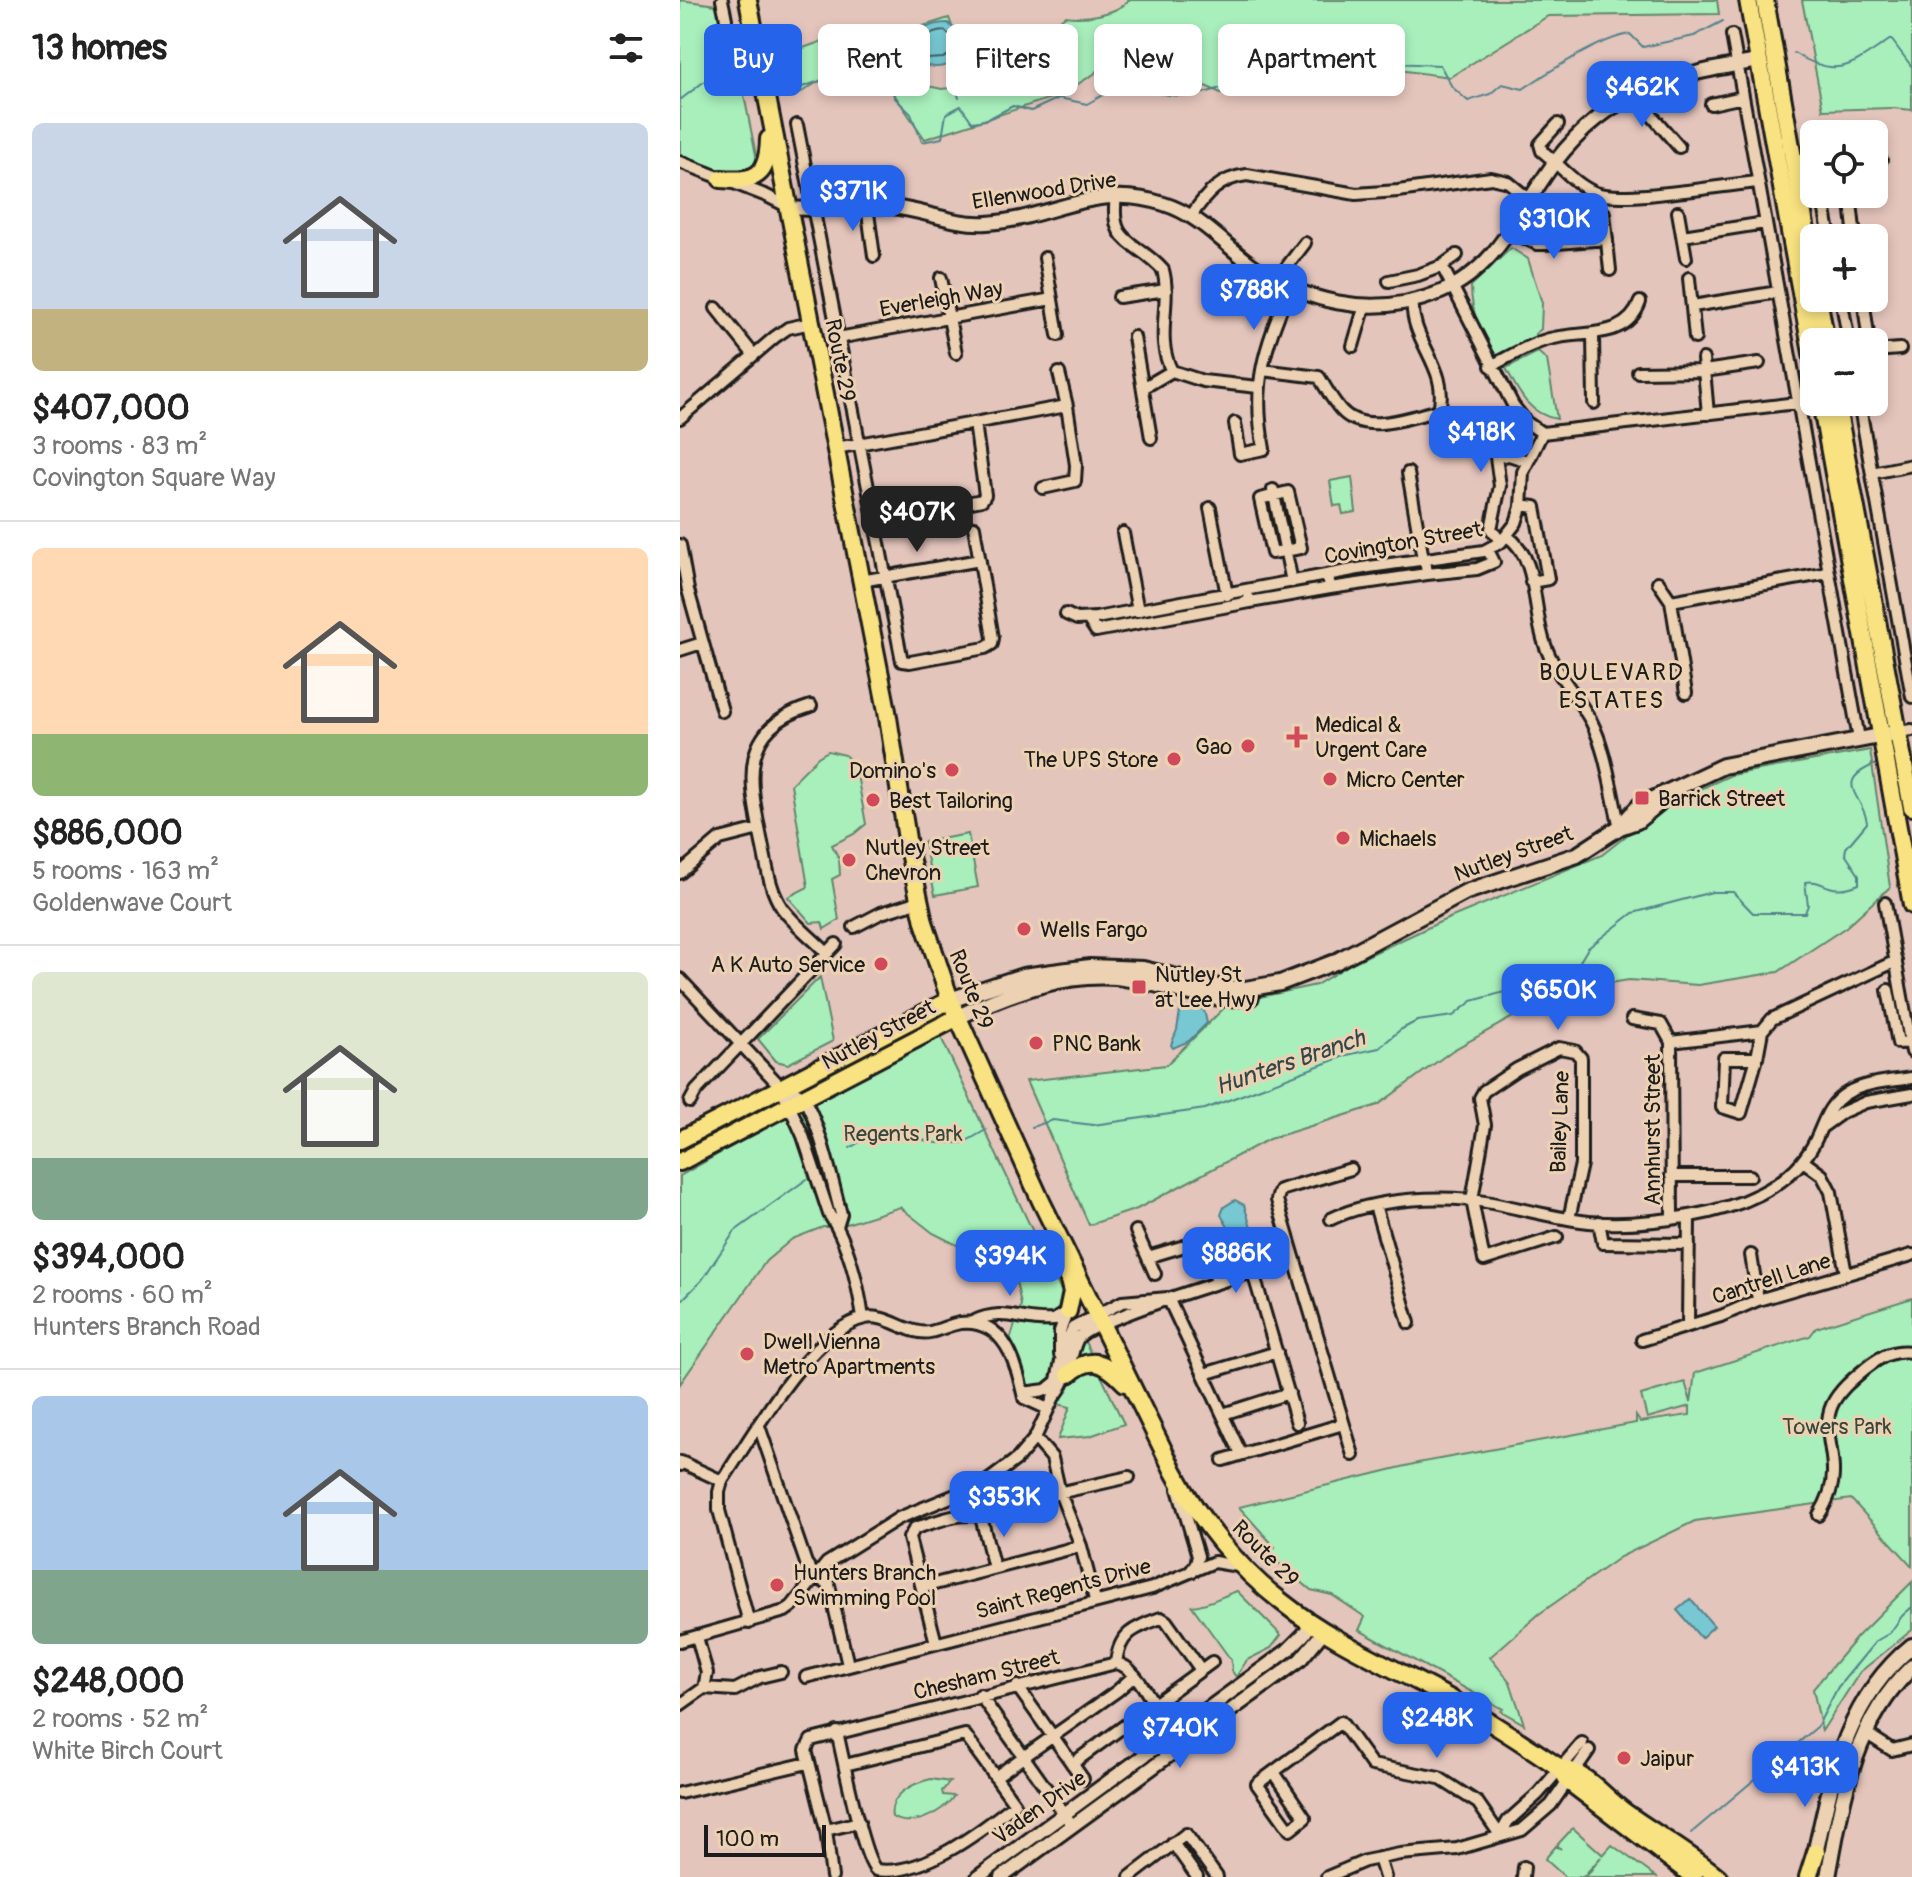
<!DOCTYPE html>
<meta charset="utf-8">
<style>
:root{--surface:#fff;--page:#f6f6f6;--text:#222;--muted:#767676;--line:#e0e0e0;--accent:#2563eb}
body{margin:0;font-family:Pangolin,sans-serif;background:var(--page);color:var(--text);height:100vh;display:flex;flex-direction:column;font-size:30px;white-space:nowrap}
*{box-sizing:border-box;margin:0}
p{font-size:26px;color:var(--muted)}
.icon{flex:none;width:44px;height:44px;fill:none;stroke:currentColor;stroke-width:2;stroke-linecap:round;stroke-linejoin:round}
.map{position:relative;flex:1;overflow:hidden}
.sheet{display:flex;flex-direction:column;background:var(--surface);width:680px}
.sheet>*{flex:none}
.guide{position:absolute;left:24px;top:24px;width:760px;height:72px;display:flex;gap:16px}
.buttons{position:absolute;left:1120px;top:120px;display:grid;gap:16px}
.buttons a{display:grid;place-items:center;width:88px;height:88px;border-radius:12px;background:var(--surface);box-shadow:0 4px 12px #0003;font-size:40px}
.scale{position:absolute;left:24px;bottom:20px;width:122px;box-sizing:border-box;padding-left:8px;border:4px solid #1c1c1c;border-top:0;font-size:22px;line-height:28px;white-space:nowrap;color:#1c1c1c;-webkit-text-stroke:6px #ecd1b3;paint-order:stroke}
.price{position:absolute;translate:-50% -68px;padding:0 18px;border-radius:16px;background:var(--accent);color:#fff;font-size:26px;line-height:52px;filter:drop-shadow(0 2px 4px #0008)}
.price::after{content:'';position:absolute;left:50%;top:48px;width:24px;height:18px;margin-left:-12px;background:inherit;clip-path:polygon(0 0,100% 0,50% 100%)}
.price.on{background:#222;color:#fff}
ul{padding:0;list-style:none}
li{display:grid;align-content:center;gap:16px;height:424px;padding:0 32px}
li+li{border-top:2px solid var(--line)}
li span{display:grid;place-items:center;height:248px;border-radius:12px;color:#555}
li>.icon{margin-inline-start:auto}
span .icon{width:144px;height:144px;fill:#fffc;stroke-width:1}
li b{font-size:34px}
h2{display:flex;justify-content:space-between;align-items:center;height:96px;padding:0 32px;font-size:34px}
.tag{padding:0 28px;border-radius:12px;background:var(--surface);box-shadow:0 4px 12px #0003;font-size:28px;line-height:72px}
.tag.on{background:var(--accent);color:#fff}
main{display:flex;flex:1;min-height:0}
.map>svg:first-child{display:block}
.green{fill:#a8efbc;stroke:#62866c;stroke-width:2}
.water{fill:#78c8d3;stroke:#53838a;stroke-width:2}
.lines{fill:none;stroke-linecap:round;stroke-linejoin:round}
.shore{stroke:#416165;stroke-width:2}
.stream{stroke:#53838a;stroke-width:2}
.minor-casing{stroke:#1c1c1c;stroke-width:16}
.tertiary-casing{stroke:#1c1c1c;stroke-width:18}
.secondary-casing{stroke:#1c1c1c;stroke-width:20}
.primary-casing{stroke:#1c1c1c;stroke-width:22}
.minor{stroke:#ecd1b3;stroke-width:10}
.tertiary{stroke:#ecd1b3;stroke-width:12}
.secondary{stroke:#ecd1b3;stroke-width:14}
.primary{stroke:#f8e281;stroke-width:16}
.poi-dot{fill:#d1495b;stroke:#ecd1b3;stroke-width:3}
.labels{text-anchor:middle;stroke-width:6;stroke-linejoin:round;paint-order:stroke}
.street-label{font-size:22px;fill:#1c1c1c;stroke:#ecd1b3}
.poi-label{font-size:22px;fill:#1c1c1c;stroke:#ecd1b3;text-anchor:start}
.park-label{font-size:22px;fill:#38463c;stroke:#ecd1b3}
.neighbourhood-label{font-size:24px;letter-spacing:2px;fill:#1c1c1c;stroke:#ecd1b3}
.water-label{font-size:24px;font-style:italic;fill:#33474a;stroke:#ecd1b3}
</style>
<main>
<section class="sheet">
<h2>13 homes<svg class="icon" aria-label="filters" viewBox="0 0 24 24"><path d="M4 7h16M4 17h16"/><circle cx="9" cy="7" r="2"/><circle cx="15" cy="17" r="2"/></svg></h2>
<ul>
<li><span style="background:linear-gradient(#c9d6e8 75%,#c2b280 0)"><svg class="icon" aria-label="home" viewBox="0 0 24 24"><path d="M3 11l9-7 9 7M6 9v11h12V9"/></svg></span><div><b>$407,000</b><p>3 rooms · 83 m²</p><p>Covington Square Way</p></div></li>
<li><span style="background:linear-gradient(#ffd9b3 75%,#8fb573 0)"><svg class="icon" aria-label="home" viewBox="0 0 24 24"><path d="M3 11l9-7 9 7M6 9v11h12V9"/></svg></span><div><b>$886,000</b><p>5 rooms · 163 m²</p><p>Goldenwave Court</p></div></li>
<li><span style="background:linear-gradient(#dfe7d0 75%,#7fa58c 0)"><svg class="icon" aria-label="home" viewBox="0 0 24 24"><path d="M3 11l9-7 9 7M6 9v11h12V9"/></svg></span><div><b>$394,000</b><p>2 rooms · 60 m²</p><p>Hunters Branch Road</p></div></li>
<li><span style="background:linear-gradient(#a9c7e8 70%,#7fa58c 0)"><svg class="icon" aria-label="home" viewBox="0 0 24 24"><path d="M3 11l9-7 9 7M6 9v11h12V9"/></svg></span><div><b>$248,000</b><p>2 rooms · 52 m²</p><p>White Birch Court</p></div></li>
</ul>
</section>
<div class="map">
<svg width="1232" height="1877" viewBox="0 0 1232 1877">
<rect width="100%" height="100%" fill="#e4c5bc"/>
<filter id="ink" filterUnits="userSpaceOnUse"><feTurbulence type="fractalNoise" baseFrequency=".0125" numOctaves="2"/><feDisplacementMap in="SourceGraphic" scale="16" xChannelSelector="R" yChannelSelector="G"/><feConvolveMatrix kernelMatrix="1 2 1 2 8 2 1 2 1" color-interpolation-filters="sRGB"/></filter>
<g filter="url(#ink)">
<path class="green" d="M0,0l36,5 5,15 9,5 27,135 -7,10h-35l-35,-14z
M449,0h588l2,14 -171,2 -98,61 -140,-19 -59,-15 -28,51 -107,-48 -22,28 -34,21 -135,44 -40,-58 -46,-12 -44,27 -12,-59 8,-1 4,15 39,-14 63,-3 52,-16 3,8 -4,-3 -33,18 5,23 3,2 -9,17 28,6 22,-3 5,6 46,-15 -5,-29 9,-10h7l3,-13c16,3 24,2 36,-9 19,3 51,-1 64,-16z
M1122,0h110v110l-20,-2 -69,2z
M831,248l17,11 14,44 -1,26 -6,5 1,6 -37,18c-18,-19 -28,-46 -28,-72z
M858,352l9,8 10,59c-29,-5 -39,-28 -51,-51z
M672,477l4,35 -13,2 -2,-9 -7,1 -4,-25z
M1190,750l20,137 -44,40 -68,45 -80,13 -69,-5 -69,11 -107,59 -75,55 -109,34 -132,70 -48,16 -63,-144 140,-16 58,-57 17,-7 75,-16 36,-22 88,-41 162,-67 63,-50 66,-30z
M148,751l17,4 11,14 10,55 -12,10 -22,11 7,14 1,16 -8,4 7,41 -15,9 -2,-7 -11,1 -23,-26 20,-10 -17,-103 27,-27z
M288,834l10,53 -43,8 -11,-53z
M140,977l13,64 -45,23 -12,-3 -18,-22z
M257,1029l187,395 -34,12 -32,3 12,-32 -20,-5 -22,-1 -20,-54 13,-42 -9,-43 -17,-15h-34l-28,-14 -33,-26 -63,20h-14l-31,12 -26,22 -86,123v-208z
M1232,1298v268l-61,-67 -156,22 -75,36 -81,57 -49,43 20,25 14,42 -23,-13 2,-2 -144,-79 6,-13 -33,-22 -21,-5 -43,-36 7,-7 -36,-40 179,-44 218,-40v-7l4,6 50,-7v-9l-43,12 -6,-23 44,-13 6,20 4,-29 115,-37 6,-8z
M1232,1582v48l-52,42 -38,59 -9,-42 44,-52z
M557,1591l44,44 -10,13 -24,12 -11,17 -4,-6 -1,-11 -39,-54c16,-1 30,-10 45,-15z
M251,1779l19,3 -8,9 1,4 11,1c-12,17 -42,33 -62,21 -4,-22 21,-34 39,-38z
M893,1828l30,27 9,-10 44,32h-70l15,-20 -18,20h-18l-20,-18 11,-13 5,3 -4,-4z"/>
<path class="water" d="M268,23l14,13 3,17c-11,14 -29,17 -45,11 -9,-25 -1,-41 28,-41z
M513,1005l11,5 3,13 -18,18 -16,7 -2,-3 6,-15 3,-19z
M555,1200l9,5 11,35 -11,3 -8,-2 -15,-26 3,-8z
M1010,1599l24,27 -13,12 -24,-28z"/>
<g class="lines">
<path class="shore" d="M265,31l10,10 2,10 -14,7 -16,1c-8,-18 -1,-27 18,-28z"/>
<path class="stream" d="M1114,53c45,27 57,12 97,-14l21,28
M269,65l10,33
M113,90l27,-9 22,-19 31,5 18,10 3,20 17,17 11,28 20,-4 4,-24 15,-8 11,16 14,-2 27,-14 18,5 28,-13 28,6 35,-20c38,11 62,18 101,3l7,-19 18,4v-26l23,-6 19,16 30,6 29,-3 19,8 23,-4 49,2 12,22 16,14 22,-7 12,-10 21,5c25,-17 78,-51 107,-55l13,13 51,-11 29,-15
M0,100l30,-23 12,2 14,10
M352,1127l21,-7 40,5 112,-16 142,-54 32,-7 21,-18 17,-9 36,-5 19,-15 65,-18 17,-13 20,-3 5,-4 9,-15 45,-35 79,-21h21l20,21h52l3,-8 -3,-23c20,-4 22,15 54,2v-9l-14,-21 1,-6 21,-25c-2,-26 -37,-41 9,-59
M170,1148l29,-18 58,13h26l23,-13
M0,1302l22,-22 33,-49 72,-52
M1011,1833l126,-106 21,-40 38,-46 14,-8 12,-17 10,-9"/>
<defs>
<path id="minor" d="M42,0l4,19
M1052,35l127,704
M927,83l23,-6 12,27 37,43
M1031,104l32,-7
M878,124l-18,20 2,7c17,13 33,34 54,42 27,10 128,-8 162,-11
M117,125l105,536 8,1 75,-14 7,-4 1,-6 -19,-111
M1133,151l1,2
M1194,161l7,-1
M0,162l87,34 22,11
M1142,194l8,44
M1170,194l5,44
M436,196c-7,50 19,43 47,74 9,33 -9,69 9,101l31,10 55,6
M187,206l7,50
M998,212l8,46
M924,213l6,57
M511,216c15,-22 29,-38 56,-41l109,19 42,-3 93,-13 17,4 22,18
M831,231l26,13h8l62,-5
M1003,236l82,-13
M777,255l-15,11 71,139 13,17 16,11
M365,258l13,77
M261,278l15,75
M1009,278l6,60
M596,281l29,-38
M709,281l29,-6 24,-9
M439,297l47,-7
M1161,298l8,44
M1183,298l6,44
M1013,306l85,-14
M36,308l37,46
M913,334l1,69
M454,337l17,101
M158,338l214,-39
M673,346l12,-41
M1194,351l26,-2
M1023,359l5,55
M811,366c20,-10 42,-24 63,-28 32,-7 73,1 86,-36
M582,370l57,7c7,11 13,23 22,33 23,26 69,7 98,0 11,-43 -30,-69 -26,-110
M958,372l66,-1 55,-8
M379,373l8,33
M463,388l29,-17
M1179,402l53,295
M0,418l95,-81 13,-9 23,-5
M555,423l5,31 24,-5c-13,-66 1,-100 25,-160
M862,433l272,-32
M156,448l231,-42 9,59 -1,16 -32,7
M728,473l15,86
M1192,473l40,-8
M593,490l19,92
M608,492l13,56 -29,5 -12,-54z
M841,505l14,2 13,72 -17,3
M530,508l17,87
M194,521l108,-21 3,-5 -10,-72
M443,533l15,78
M827,536c29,20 26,63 34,95 8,37 32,58 50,90 16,31 20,72 29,106
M821,542l-10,-13 9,-43 -4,-29 13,-2 18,6
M0,545l8,45 34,121
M745,559l2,15 50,-5 17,-7 -6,-12
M648,575l2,13 97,-14
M181,581l119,-21
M978,582l13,19 15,92
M569,598l1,4 80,-14
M991,601l157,-28
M386,614l11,5 19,-1 273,-51 115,-16 17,-9 15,-19 5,-16 2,-35 19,-39
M408,619l8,12 154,-29
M0,650l22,-7
M131,706c-75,23 -61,76 -49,137 5,22 7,46 20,65 12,16 30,30 44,44
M1218,732l14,-2
M0,873l40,-34 39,-10
M1205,903l27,149
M174,927l27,-14 39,-12
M0,979l101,108 22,49 26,78c20,30 29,69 34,104
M1208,990l10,53 12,-1
M952,1019l29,5 10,18 1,176
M991,1042l91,-11 10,-12 124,-58
M1044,1058h33l-16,55 -19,-6z
M1077,1058l5,-27
M103,1088c6,2 12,2 17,7 17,15 34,94 41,119l-4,13
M10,1102l6,-11 140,-147
M1142,1127l21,-15 23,-10 46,-8
M1123,1161l19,14 9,17 15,82
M671,1169l-71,21 -3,10 76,255
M991,1176h79
M695,1205l34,118
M651,1219c43,-21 114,-25 161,-16 30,6 59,14 89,18 35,5 74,1 109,-5 46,-8 98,-27 122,-69 12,-21 13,-41 35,-54 18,-11 45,-12 65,-15
M919,1222l4,21 86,1
M456,1231l19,43
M877,1237l-73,23 -12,-60 13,-75 -5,-27 4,-7 33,-22 42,-21 16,3 6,7v106l-12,55
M1071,1255l7,45
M468,1257l50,-15 10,8 9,33
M573,1272l44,151
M488,1298l73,156
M292,1322c34,-16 49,1 82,-2l14,-9
M1008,1326l1,-110
M962,1340l79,-24 37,-16 154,-45
M380,1355v-24l7,-18
M524,1374l73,-22
M343,1393l23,-3 11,-9
M374,1397c17,-18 17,-53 26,-61 12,-10 30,-15 44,-21 56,-22 113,-38 170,-56
M543,1414l66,-21
M79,1426l47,137 9,13 14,9 19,80
M355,1438l17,20 8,35 21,53 14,54
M543,1460l120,-36
M0,1465l1,-3 41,19
M498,1489l20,67 -2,8 -5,7
M316,1507l133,-30
M1139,1515c8,-13 14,-27 14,-42 1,-23 -11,-46 -1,-68 7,-15 22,-27 34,-37 14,-11 27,-19 46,-16
M243,1587l158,-41
M69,1623l-30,-113v-18l3,-11c30,-44 89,-152 143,-163 23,-5 43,18 65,14 10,-2 19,-7 30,-9 45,-5 56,40 64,75l24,11
M17,1637l10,36 -3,15
M0,1641l105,-30 7,-5 35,-43 72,-45 86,-35 32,-24 18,-21 18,-39 11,-52 9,-19 49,-26 46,-4
M256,1643l-27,-105 6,-10c19,-5 48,-18 66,-11l13,51
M436,1663c3,-30 18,-35 45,-45l5,3 35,49
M126,1677l346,-89 62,-26 24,4
M337,1686l66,93
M300,1695l92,130
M0,1705l24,-17 31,2 25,-13 21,-5
M157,1732c6,25 25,124 39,138 46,7 104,-38 139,-66l-50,-69 -120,30
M1184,1732l28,18 20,-5
M392,1764l140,-102
M594,1772l31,46 -15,12 -33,-46 84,-62 31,43 67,13 39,25 22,32
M315,1777l122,-86 17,-15
M0,1793l128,-30
M146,1830l33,-8
M820,1835l8,-14 30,-27 44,-51
M493,1843l24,34
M699,1858l6,19
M152,1877l-6,-47 -20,-80 5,-10 305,-77c17,3 29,27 38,41
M450,1877l56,-43 31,43
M647,1877l38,-16 35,-7 57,-5 65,-19 29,-25 38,-55
M843,1877l1,-10"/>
<path id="tertiary" d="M109,208c34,3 68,-4 103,-1 32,3 61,18 95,16 65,-4 107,-42 177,-19 32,10 53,33 79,54 56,45 130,62 198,34 59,-25 78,-83 114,-130 56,-73 118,-87 204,-101
M298,1877l309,-226 17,-17 8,-12
M322,1877l298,-217 25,-30"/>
<path id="secondary" d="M941,826l19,-21 83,-39 167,-32
M270,1000l73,-24 67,-9 53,2 80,19 22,1 35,-6 55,-21 131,-70 111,-37 43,-28 17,-6 22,-18 5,-9
M278,1017c52,-25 114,-48 172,-38 45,7 74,24 121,18
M1133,1863c18,-80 31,-162 99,-217
M1148,1877c14,-77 25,-153 84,-210"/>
<path id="primary" d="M68,0l139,711 22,141 15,70 26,78 91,201 133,271c26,49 64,96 108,130 50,40 113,66 169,97 35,20 69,42 103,65l7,4 7,13 126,96
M1068,0l66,364
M1085,0l49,276
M41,179c35,3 47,-3 48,-40
M1138,298l8,44
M1141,402l91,503
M1156,402l76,405
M0,1140l270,-140
M0,1162l278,-145
M386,1268l6,24 -4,19
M389,1374c23,-20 37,-11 56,9
M881,1768c26,5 44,30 65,45 31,22 63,40 92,64
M1128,1877l8,-25"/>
</defs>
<use href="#minor" class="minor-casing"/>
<use href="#tertiary" class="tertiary-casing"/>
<use href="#secondary" class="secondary-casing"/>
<use href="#primary" class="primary-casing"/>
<use href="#minor" class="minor"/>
<use href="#tertiary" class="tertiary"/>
<use href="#secondary" class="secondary"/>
<use href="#primary" class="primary"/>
</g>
</g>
<g class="poi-dot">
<path d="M613 725h8v8h8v8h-8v8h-8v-8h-8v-8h8z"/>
<circle cx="568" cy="746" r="8"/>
<circle cx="494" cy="759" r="8"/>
<circle cx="272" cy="770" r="8"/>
<circle cx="650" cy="779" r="8"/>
<rect x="954" y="790" width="16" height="16" rx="4"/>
<circle cx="193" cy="800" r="8"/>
<circle cx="663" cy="838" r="8"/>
<circle cx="169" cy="860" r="8"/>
<circle cx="344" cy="929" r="8"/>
<circle cx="201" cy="964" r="8"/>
<rect x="451" y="979" width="16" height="16" rx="4"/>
<circle cx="356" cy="1043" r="8"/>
<circle cx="67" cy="1354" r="8"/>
<circle cx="97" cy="1585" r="8"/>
<circle cx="944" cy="1758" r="8"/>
</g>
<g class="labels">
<g class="street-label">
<text transform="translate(364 190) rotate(-9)" y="8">Ellenwood Drive</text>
<text transform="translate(261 298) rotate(-10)" y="8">Everleigh Way</text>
<text transform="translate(161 360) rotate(79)" y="8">Route 29</text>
<text transform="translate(723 542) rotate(-10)" y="8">Covington Street</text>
<text transform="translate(833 853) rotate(-20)" y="8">Nutley Street</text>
<text transform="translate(292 989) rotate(68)" y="8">Route 29</text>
<text transform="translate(198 1034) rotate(-28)" y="8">Nutley Street</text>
<text transform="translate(879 1122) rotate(-88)" y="8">Bailey Lane</text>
<text transform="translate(972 1130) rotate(-90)" y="8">Annhurst Street</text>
<text transform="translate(1091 1278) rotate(-18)" y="8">Cantrell Lane</text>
<text transform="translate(586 1553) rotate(45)" y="8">Route 29</text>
<text transform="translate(383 1588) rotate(-15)" y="8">Saint Regents Drive</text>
<text transform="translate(306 1674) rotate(-14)" y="8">Chesham Street</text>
<text transform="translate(359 1807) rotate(-36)" y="8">Vaden Drive</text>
</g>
<g class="poi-label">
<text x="635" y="732">Medical &amp;<tspan x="635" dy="25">Urgent Care</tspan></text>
<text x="552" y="754" text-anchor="end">Gao</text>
<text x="478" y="767" text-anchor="end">The UPS Store</text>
<text x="256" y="778" text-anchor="end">Domino's</text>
<text x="666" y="787">Micro Center</text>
<text x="978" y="806">Barrick Street</text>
<text x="209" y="808">Best Tailoring</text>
<text x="679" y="846">Michaels</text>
<text x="185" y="855">Nutley Street<tspan x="185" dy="25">Chevron</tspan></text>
<text x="360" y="937">Wells Fargo</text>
<text x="185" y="972" text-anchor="end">A K Auto Service</text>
<text x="475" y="982">Nutley St<tspan x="475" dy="25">at Lee Hwy</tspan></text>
<text x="372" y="1051">PNC Bank</text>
<text x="83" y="1349">Dwell Vienna<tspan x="83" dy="25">Metro Apartments</tspan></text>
<text x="113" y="1580">Hunters Branch<tspan x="113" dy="25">Swimming Pool</tspan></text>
<text x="960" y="1766">Jaipur</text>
</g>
<g class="park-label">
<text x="223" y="1141">Regents Park</text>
<text x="1157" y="1434">Towers Park</text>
</g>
<g class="neighbourhood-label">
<text x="932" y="680">BOULEVARD<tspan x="932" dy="28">ESTATES</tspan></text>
</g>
<g class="water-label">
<text transform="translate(610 1062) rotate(-19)" y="8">Hunters Branch</text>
</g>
</g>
</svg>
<div class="buttons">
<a><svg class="icon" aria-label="locate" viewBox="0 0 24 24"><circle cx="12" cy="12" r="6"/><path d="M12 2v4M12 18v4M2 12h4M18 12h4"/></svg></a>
<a>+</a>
<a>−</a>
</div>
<div class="scale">100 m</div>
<b class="price" style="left:962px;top:129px">$462K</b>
<b class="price" style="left:173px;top:233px">$371K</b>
<b class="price" style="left:874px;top:261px">$310K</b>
<b class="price" style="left:574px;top:332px">$788K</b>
<b class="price" style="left:801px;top:474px">$418K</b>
<b class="price on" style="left:237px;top:554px">$407K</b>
<b class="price" style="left:878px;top:1032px">$650K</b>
<b class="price" style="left:556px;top:1295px">$886K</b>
<b class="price" style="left:330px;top:1298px">$394K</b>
<b class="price" style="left:324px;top:1539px">$353K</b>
<b class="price" style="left:757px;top:1760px">$248K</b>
<b class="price" style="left:500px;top:1770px">$740K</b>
<b class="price" style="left:1125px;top:1809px">$413K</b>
<div class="guide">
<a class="tag on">Buy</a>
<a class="tag">Rent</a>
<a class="tag">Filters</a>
<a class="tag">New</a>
<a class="tag">Apartment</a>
</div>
</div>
</main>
